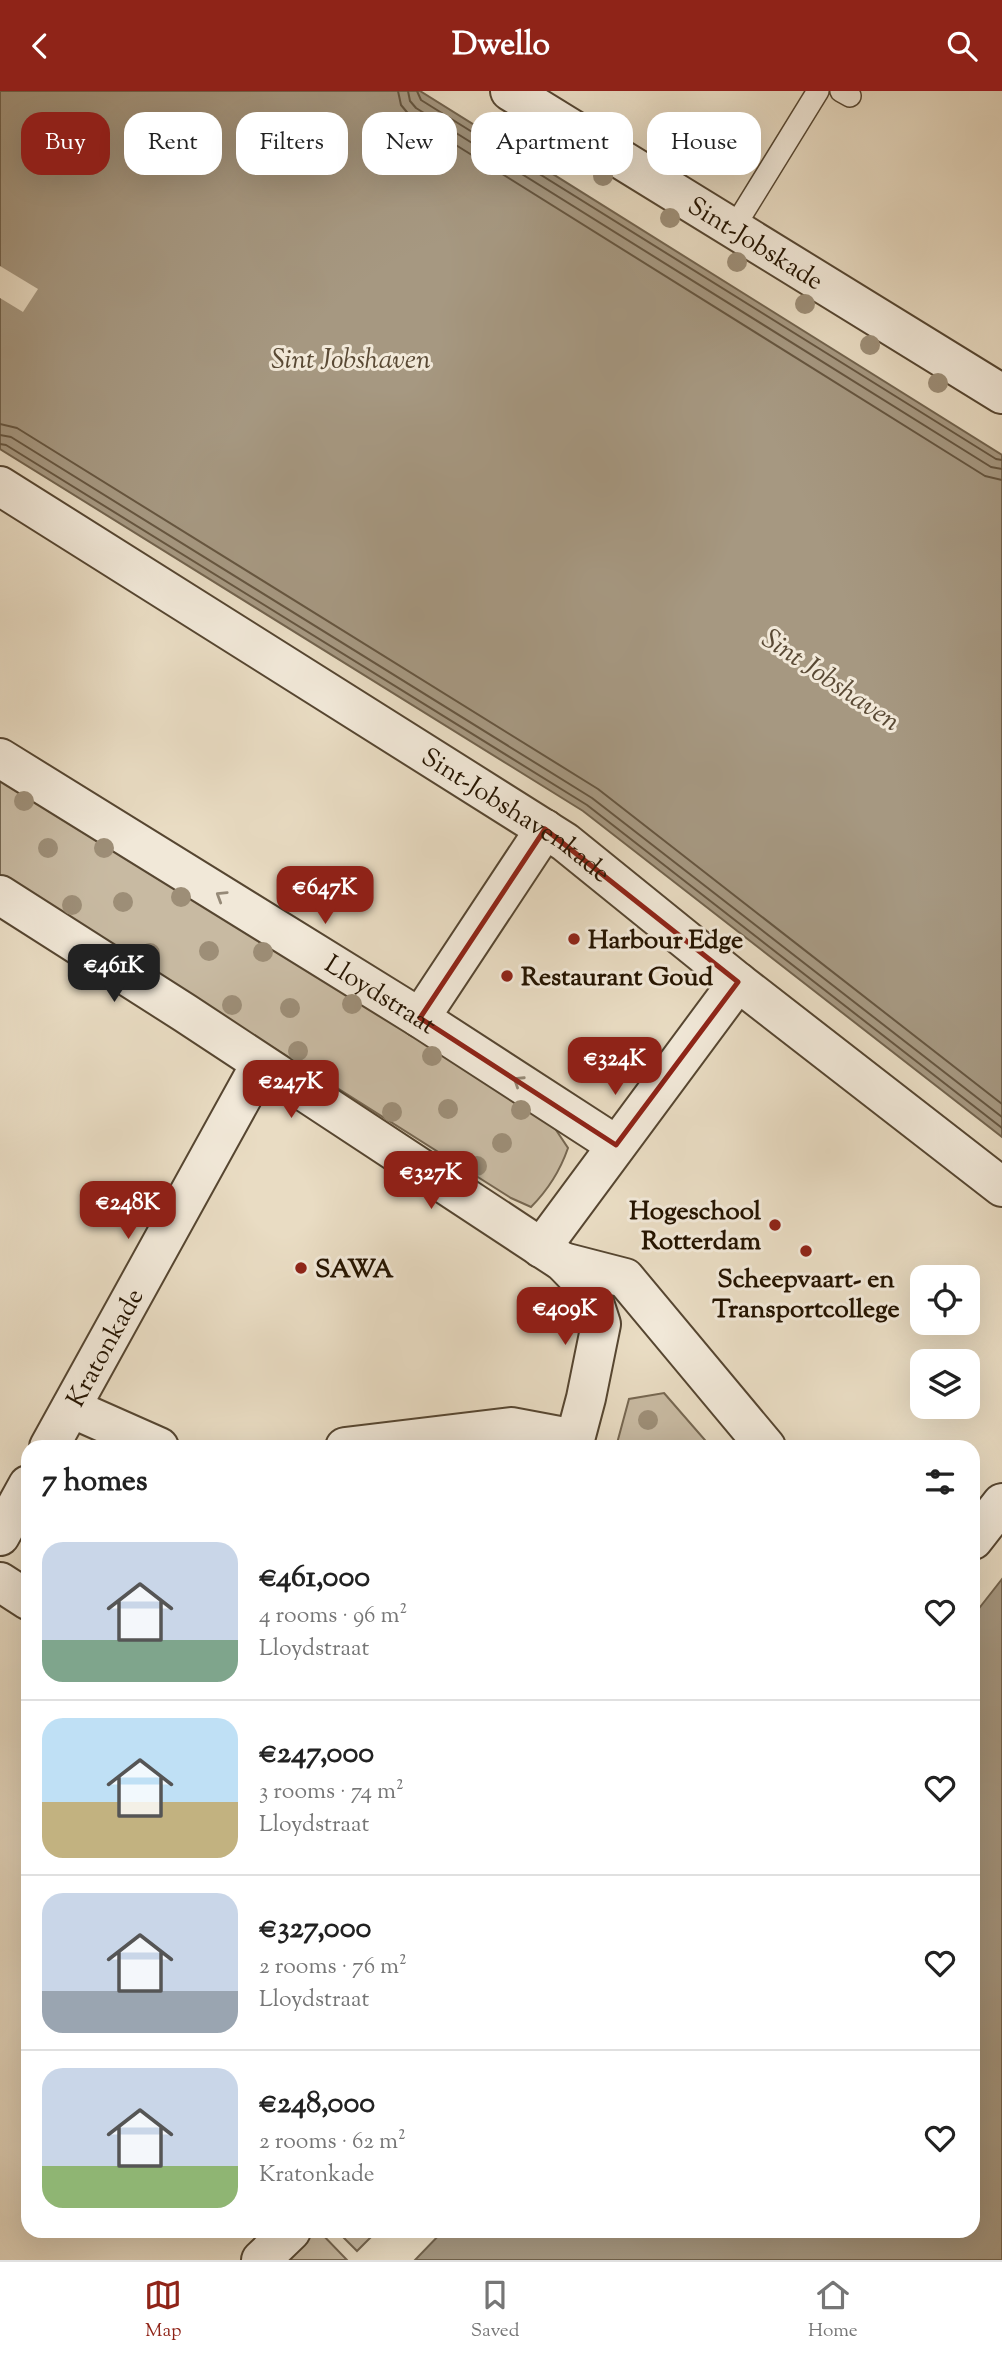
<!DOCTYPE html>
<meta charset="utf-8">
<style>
:root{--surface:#fff;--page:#f2f2f2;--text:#222;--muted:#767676;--line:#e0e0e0;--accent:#8f2418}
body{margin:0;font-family:"Sorts Mill Goudy",serif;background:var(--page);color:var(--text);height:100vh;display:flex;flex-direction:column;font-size:26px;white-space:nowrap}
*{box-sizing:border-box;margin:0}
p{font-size:23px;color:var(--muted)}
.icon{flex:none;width:38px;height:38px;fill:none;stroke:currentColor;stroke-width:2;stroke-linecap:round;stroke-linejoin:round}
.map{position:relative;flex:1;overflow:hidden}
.sheet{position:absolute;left:21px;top:1349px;width:959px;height:798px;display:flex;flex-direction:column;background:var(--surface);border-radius:21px;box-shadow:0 7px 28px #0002}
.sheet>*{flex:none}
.guide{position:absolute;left:21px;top:21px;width:961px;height:63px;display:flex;gap:14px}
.buttons{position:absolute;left:910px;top:1174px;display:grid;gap:14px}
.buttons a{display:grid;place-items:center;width:70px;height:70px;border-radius:14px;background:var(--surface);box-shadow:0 7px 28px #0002;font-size:35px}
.price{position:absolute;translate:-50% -60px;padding:0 16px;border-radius:14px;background:var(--accent);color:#fff;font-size:23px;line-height:46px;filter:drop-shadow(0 2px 4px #0008)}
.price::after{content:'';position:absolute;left:50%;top:42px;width:21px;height:16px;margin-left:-10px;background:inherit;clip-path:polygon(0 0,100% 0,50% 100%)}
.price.on{background:#222;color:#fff}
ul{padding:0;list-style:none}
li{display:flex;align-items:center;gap:21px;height:175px;padding:0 21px}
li+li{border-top:2px solid var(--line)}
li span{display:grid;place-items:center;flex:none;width:196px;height:140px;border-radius:21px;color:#555}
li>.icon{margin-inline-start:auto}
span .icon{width:84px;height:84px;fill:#fffc;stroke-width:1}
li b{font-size:30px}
h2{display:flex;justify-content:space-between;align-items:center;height:84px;padding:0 21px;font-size:30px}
.chip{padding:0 24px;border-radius:21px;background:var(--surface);box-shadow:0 7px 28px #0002;font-size:24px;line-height:63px}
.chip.on{background:var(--accent);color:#fff}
header{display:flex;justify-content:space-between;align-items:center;height:91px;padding:0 21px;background:var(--accent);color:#fff;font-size:32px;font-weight:800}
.tabs{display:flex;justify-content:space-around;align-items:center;height:98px;border-top:2px solid var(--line);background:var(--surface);font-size:19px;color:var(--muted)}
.tabs a{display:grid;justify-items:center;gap:4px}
.tabs .on{color:var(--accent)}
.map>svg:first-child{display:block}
.green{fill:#c8baa2;stroke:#766751;stroke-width:2}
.water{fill:#a69881;stroke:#72634d;stroke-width:2}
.pier{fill:#e9dcc3}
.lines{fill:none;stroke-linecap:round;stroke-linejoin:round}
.shore{stroke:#665640;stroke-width:2}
.lane-casing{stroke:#564631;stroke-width:24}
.street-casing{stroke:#564631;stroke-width:42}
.lane{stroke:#f1e8d8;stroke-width:21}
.street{stroke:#f1e8d8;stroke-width:38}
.tree{fill:#9d8e77}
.oneway{stroke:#958977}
.marked{fill:none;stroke:#8f2418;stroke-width:5;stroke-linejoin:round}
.poi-dot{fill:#8f2418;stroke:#f1e8d8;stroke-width:2.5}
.labels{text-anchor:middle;stroke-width:6;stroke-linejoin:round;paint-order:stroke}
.street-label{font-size:26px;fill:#251400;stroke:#f1e8d8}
.poi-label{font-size:26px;font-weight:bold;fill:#251400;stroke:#f1e8d8;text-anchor:start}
.water-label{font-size:28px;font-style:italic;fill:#594934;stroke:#f1e8d8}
</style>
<header><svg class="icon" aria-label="back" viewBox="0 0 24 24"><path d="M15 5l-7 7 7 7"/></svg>Dwello<svg class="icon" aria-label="search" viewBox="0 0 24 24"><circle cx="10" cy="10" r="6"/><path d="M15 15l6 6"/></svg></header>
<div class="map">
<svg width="1002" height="2169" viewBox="0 0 1002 2169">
<rect width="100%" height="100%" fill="#e9dcc3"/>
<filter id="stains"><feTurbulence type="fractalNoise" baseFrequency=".00286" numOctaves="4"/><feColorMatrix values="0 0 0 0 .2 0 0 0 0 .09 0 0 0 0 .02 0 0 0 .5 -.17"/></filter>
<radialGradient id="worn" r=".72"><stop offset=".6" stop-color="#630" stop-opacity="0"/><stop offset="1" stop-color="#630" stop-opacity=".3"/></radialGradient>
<path class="green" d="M0,685l550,345 18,27c-8,23 -20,42 -37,59l-20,-9 -511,-323z
M664,1302l47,54h-95l13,-48z
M316,2140h3l28,29h-61z
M337,2140h40l-20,20z"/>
<path class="water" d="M0,0h420l582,364v682l-419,-326 -583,-362z
M1002,1488v681h-587l28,-29h530v-615z"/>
<path class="pier" d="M0,175l38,23 -15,23 -23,-14z"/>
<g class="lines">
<path class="shore" d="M398,0l3,14 10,12 574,359 17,4
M408,0l2,10 6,7 575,359 11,2
M417,0l4,9 575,359 6,1
M0,333l17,4 581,361 404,315
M0,344l11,2 581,361 410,319
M0,353l6,1 581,360 415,323"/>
<defs>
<path id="lane" d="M841,0l9,5
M733,138l85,-138"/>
<g id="street">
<path id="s1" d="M510,0l492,303"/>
<path id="s2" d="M0,395l565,356 173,140 264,205"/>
<path id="s3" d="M0,667l420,260 196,127"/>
<path d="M0,804l185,118 378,249 27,28 11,34 -15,74 -13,49"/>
<path d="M420,927l125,-189"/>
<path d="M541,1157l197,-266"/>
<path d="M563,1171l62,16 141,169"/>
<path d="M71,1317l88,39"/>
<path id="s4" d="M49,1356l211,-382"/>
<path d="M345,1356l166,-20 64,12"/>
<path d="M0,1445l28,-51"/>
<path d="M973,1449l29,-37"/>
<path d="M0,1491l28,18"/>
<path d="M261,2169l30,-29"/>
</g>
</defs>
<use href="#lane" class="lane-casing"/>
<use href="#street" class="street-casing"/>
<use href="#lane" class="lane"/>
<use href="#street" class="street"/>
</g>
<g class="tree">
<circle cx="539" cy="46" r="10"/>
<circle cx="603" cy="85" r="10"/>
<circle cx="670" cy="127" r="10"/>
<circle cx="737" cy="171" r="10"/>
<circle cx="805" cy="213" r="10"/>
<circle cx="870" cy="254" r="10"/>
<circle cx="938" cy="292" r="10"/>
<circle cx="24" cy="710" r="10"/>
<circle cx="48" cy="757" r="10"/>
<circle cx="104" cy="757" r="10"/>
<circle cx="181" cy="806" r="10"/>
<circle cx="123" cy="811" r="10"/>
<circle cx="72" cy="814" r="10"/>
<circle cx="209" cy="860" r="10"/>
<circle cx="263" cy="861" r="10"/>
<circle cx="150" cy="862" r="10"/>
<circle cx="352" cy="913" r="10"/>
<circle cx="232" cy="914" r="10"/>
<circle cx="290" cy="917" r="10"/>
<circle cx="298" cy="960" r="10"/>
<circle cx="432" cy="965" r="10"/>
<circle cx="448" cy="1018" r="10"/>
<circle cx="521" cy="1019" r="10"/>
<circle cx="392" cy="1021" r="10"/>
<circle cx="502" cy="1052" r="10"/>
<circle cx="477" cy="1075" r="10"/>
<circle cx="648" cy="1329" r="10"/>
</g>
<defs><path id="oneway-chevron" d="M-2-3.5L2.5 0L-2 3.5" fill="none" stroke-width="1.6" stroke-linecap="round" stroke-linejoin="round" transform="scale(1.75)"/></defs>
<g class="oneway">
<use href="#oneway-chevron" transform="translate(221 805) rotate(-148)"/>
<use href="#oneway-chevron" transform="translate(518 990) rotate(-147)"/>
</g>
<path class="marked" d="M545,738l193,153 -122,163 -196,-127z"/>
<g class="poi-dot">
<circle cx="574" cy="848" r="7"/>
<circle cx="507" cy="885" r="7"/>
<circle cx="775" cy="1134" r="7"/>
<circle cx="806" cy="1160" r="7"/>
<circle cx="301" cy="1177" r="7"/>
</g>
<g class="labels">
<g class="street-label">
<text dy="9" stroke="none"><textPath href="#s1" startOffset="289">Sint-Jobskade</textPath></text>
<text dy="9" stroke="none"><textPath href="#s2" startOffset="612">Sint-Jobshavenkade</textPath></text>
<text dy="9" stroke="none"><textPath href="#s3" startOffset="448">Lloydstraat</textPath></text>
<text dy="9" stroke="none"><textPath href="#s4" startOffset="114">Kratonkade</textPath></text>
</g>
<g class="poi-label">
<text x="588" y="857">Harbour Edge</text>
<text x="521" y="894">Restaurant Goud</text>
<text x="761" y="1128" text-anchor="end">Hogeschool<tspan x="761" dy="30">Rotterdam</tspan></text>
<text x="315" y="1186">SAWA</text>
<text x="806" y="1196" text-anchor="middle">Scheepvaart- en<tspan x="806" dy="30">Transportcollege</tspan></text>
</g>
<g class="water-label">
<text x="351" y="277">Sint Jobshaven</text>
<text transform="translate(832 588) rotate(34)" y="10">Sint Jobshaven</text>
</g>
</g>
<rect width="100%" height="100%" filter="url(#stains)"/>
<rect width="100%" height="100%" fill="url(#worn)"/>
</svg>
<div class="buttons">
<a><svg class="icon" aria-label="locate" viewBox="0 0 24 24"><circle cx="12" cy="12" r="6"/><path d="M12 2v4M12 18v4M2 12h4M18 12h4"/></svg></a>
<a><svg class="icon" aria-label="layers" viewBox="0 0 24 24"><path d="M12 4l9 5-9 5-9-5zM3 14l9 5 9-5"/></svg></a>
</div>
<b class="price" style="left:325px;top:835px">€647K</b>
<b class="price on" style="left:114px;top:913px">€461K</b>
<b class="price" style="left:615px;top:1006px">€324K</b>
<b class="price" style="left:291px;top:1029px">€247K</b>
<b class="price" style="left:431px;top:1120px">€327K</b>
<b class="price" style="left:128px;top:1150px">€248K</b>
<b class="price" style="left:565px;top:1256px">€409K</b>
<div class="guide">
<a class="chip on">Buy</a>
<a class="chip">Rent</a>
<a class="chip">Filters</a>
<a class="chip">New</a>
<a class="chip">Apartment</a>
<a class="chip">House</a>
</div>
<section class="sheet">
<h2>7 homes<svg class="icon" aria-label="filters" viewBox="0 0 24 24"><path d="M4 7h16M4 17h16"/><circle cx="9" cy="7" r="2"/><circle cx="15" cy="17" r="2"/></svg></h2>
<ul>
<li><span style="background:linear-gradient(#c9d6e8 70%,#7fa58c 0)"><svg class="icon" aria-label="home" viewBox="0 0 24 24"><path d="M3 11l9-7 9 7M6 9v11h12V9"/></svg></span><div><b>€461,000</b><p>4 rooms · 96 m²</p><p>Lloydstraat</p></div><svg class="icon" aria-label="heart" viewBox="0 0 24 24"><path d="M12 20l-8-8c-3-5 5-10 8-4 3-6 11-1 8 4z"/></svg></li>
<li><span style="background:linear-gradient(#bfe0f5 60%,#c2b280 0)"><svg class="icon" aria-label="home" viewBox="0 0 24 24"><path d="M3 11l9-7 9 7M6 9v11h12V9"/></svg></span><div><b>€247,000</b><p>3 rooms · 74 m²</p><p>Lloydstraat</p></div><svg class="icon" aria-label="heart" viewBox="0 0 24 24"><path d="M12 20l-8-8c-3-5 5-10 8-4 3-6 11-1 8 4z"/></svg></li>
<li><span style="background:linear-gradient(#c9d6e8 70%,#9aa5b1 0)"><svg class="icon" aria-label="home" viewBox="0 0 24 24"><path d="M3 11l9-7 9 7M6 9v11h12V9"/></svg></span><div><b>€327,000</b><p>2 rooms · 76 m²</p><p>Lloydstraat</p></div><svg class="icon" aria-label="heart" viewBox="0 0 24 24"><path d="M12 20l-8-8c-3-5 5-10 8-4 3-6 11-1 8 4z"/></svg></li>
<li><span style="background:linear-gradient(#c9d6e8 70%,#8fb573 0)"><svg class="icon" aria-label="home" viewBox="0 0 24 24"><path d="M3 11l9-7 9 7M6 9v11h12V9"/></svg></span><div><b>€248,000</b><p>2 rooms · 62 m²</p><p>Kratonkade</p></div><svg class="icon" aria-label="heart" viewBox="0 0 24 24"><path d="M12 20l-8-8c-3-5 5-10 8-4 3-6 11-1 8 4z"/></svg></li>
</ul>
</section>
</div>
<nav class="tabs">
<a class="on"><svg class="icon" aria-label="map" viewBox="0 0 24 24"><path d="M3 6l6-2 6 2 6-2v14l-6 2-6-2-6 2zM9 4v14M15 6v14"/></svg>Map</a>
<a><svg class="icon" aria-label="saved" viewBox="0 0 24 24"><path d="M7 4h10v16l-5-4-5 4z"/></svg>Saved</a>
<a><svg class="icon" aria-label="home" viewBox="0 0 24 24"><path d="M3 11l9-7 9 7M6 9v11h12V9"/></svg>Home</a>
</nav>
